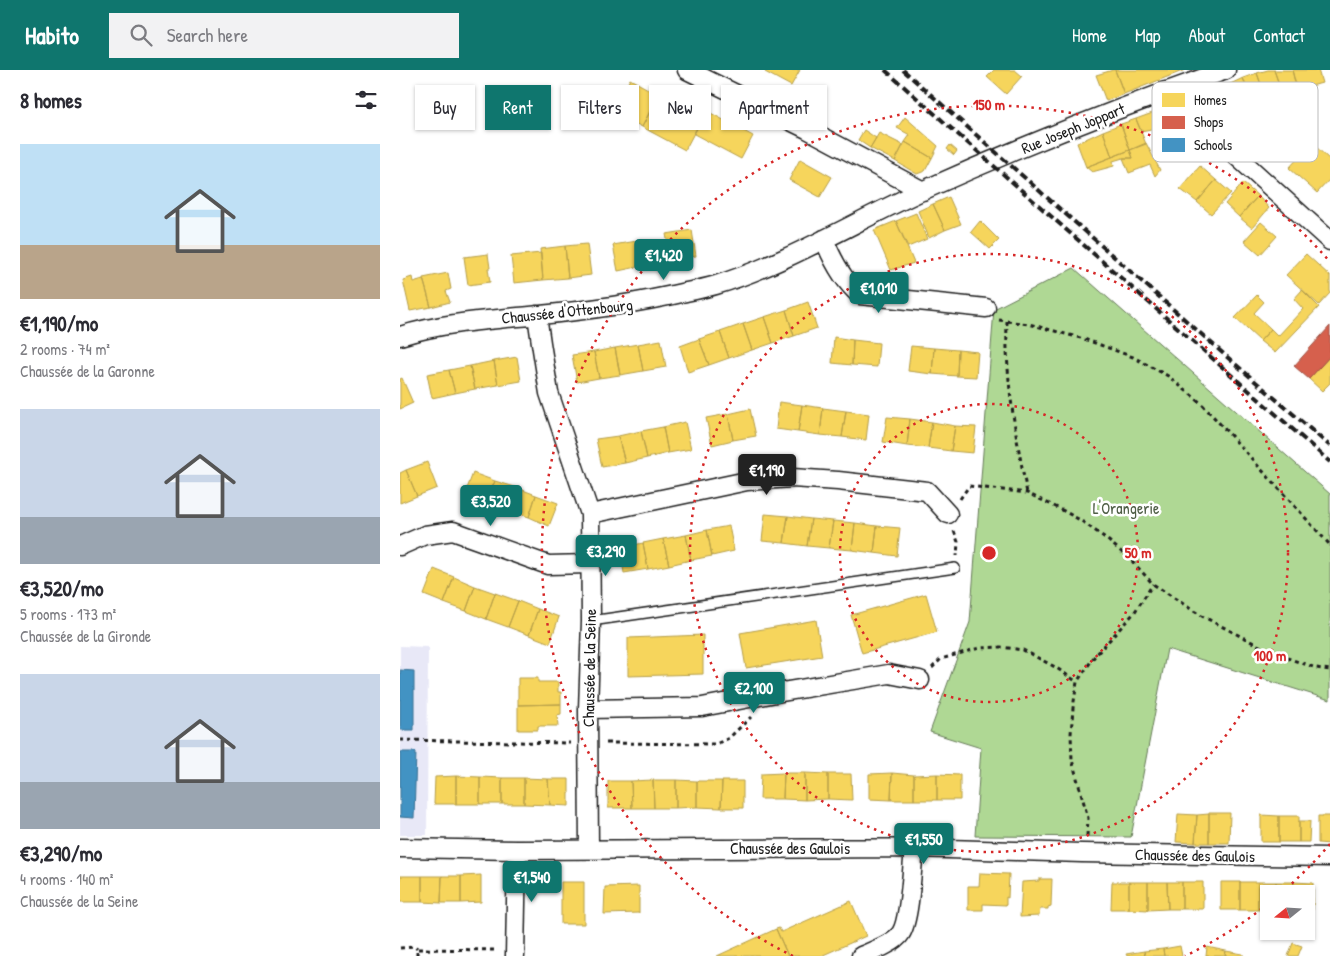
<!DOCTYPE html>
<meta charset="utf-8">
<style>
:root{--surface:#fff;--page:#f2f2f3;--text:#2b2b33;--muted:#7c7c81;--accent:#0f766e}
body{margin:0;font-family:"Patrick Hand",sans-serif;background:var(--page);color:var(--text);height:100vh;display:flex;flex-direction:column;font-size:19px;white-space:nowrap}
*{box-sizing:border-box;margin:0}
p{font-size:16px;color:var(--muted)}
.icon{flex:none;width:28px;height:28px;fill:none;stroke:currentColor;stroke-width:2;stroke-linecap:round;stroke-linejoin:round}
.map{position:relative;flex:1;overflow:hidden}
.sheet{display:flex;flex-direction:column;background:var(--surface);width:400px}
.sheet>*{flex:none}
.top-card{position:absolute;left:15px;top:15px;width:475px;height:45px;display:flex;gap:10px}
.needle{width:32px;rotate:252deg}
.fabs{position:absolute;left:860px;top:815px;display:grid;gap:10px}
.fabs a{display:grid;place-items:center;width:55px;height:55px;border-radius:0px;background:var(--surface);box-shadow:0 1px 4px #0004;font-size:25px}
.price{position:absolute;translate:-50% -42px;padding:0 11px;border-radius:5px;background:var(--accent);color:#fff;font-size:16px;line-height:32px;filter:drop-shadow(0 1px 2px #0008)}
.price::after{content:'';position:absolute;left:50%;top:30px;width:15px;height:11px;margin-left:-8px;background:inherit;clip-path:polygon(0 0,100% 0,50% 100%)}
.price.on{background:#222;color:#fff}
ul{padding:0;list-style:none}
li{display:grid;align-content:center;gap:10px;height:265px;padding:0 20px}
li span{display:grid;place-items:center;height:155px;border-radius:0px;color:#555}
li>.icon{margin-inline-start:auto}
span .icon{width:90px;height:90px;fill:#fffc;stroke-width:1}
li b{font-size:21px}
h2{display:flex;justify-content:space-between;align-items:center;height:60px;padding:0 20px;font-size:21px}
.chip{padding:0 18px;border-radius:0px;background:var(--surface);box-shadow:0 1px 4px #0004;font-size:18px;line-height:45px}
.chip.on{background:var(--accent);color:#fff}
header{display:flex;align-items:center;gap:30px;box-sizing:border-box;height:70px;padding:0 25px;background:var(--accent);color:#fff}
header strong{font-size:24px}
nav{display:flex;gap:28px;margin-inline-start:auto;font-size:18px}
.search{width:350px;height:45px;background:var(--page);display:flex;align-items:center;gap:12px;box-sizing:border-box;padding:0 18px;border-radius:0px;color:var(--muted);font-size:19px}
main{display:flex;flex:1;min-height:0}
.map>svg:first-child{display:block}
.built{fill:#e8e8f7}
.green{fill:#afd894;stroke:#667a58}
.homes{fill:#f6d55c;stroke:#b59e49}
.shops{fill:#d6604d;stroke:#9e4c3e}
.schools{fill:#4393c3;stroke:#376f91}
.lines{fill:none;stroke-linecap:round;stroke-linejoin:round}
.lane-casing{stroke:#1c1c1c;stroke-width:12}
.street-casing{stroke:#1c1c1c;stroke-width:21}
.path{stroke:#1c1c1c;stroke-width:3;stroke-dasharray:4 4;stroke-linecap:butt}
.lane{stroke:#fff;stroke-width:9}
.street{stroke:#fff;stroke-width:18}
.rail{stroke:#1c1c1c;stroke-width:4;stroke-dasharray:8 4;stroke-linecap:butt}
.ring{fill:none;stroke:#d62828;stroke-width:2.5;stroke-dasharray:2.5 5}
.labels{text-anchor:middle;stroke-width:5;stroke-linejoin:round;paint-order:stroke}
.street-label{font-size:16px;fill:#1c1c1c;stroke:#fff}
.park-label{font-size:16px;fill:#4f5e46;stroke:#fff}
.key{fill:#fff;stroke:#bbb;stroke-width:1}
.key-label{font-size:14px;fill:#1c1c1c}
.centre{fill:#d62828;stroke:#fff;stroke-width:2.5}
.ring-label{font-size:15px;text-anchor:middle;font-weight:bold;fill:#d62828;stroke:#fff;stroke-width:5;stroke-linejoin:round;paint-order:stroke}
</style>
<header>
<strong>Habito</strong>
<div class="search"><svg class="icon" aria-label="search" viewBox="0 0 24 24"><circle cx="10" cy="10" r="6"/><path d="M15 15l6 6"/></svg>Search here</div>
<nav><a>Home</a><a>Map</a><a>About</a><a>Contact</a></nav>
</header>
<main>
<section class="sheet">
<h2>8 homes<svg class="icon" aria-label="filters" viewBox="0 0 24 24"><path d="M4 7h16M4 17h16"/><circle cx="9" cy="7" r="2"/><circle cx="15" cy="17" r="2"/></svg></h2>
<ul>
<li><span style="background:linear-gradient(#bfe0f5 65%,#b9a48a 0)"><svg class="icon" aria-label="home" viewBox="0 0 24 24"><path d="M3 11l9-7 9 7M6 9v11h12V9"/></svg></span><div><b>€1,190/mo</b><p>2 rooms · 74 m²</p><p>Chaussée de la Garonne</p></div></li>
<li><span style="background:linear-gradient(#c9d6e8 70%,#9aa5b1 0)"><svg class="icon" aria-label="home" viewBox="0 0 24 24"><path d="M3 11l9-7 9 7M6 9v11h12V9"/></svg></span><div><b>€3,520/mo</b><p>5 rooms · 173 m²</p><p>Chaussée de la Gironde</p></div></li>
<li><span style="background:linear-gradient(#c9d6e8 70%,#9aa5b1 0)"><svg class="icon" aria-label="home" viewBox="0 0 24 24"><path d="M3 11l9-7 9 7M6 9v11h12V9"/></svg></span><div><b>€3,290/mo</b><p>4 rooms · 140 m²</p><p>Chaussée de la Seine</p></div></li>
</ul>
</section>
<div class="map">
<svg width="930" height="886" viewBox="0 0 930 886">
<rect width="100%" height="100%" fill="#fff"/>
<filter id="ink" filterUnits="userSpaceOnUse"><feTurbulence type="fractalNoise" baseFrequency=".02" numOctaves="2"/><feDisplacementMap in="SourceGraphic" scale="10" xChannelSelector="R" yChannelSelector="G"/><feConvolveMatrix kernelMatrix="1 2 1 2 8 2 1 2 1" color-interpolation-filters="sRGB"/></filter>
<g filter="url(#ink)">
<path class="built" d="M0,576l28,1 -1,188h-27z"/>
<path class="green" d="M674,198l256,226v206l-163,-51 -36,188 -156,-1 6,-88 -51,-16 40,-110 24,-313z"/>
<path class="homes" d="M366,0h34l-9,16 -26,-14z
M594,0h21l7,6 -16,18 -19,-17z
M713,0h2l9,24 -18,7 -10,-26z
M715,0h70l-61,24z
M868,0h6l8,23 -16,6 -9,-26z
M874,0h18l5,20 -15,3z
M892,0h26l4,13 -25,7z
M857,3l9,26 -13,5 -10,-26z
M843,8l9,24 -6,3 -1,-4 -10,2 3,5 -14,18 -15,-12 8,-10 15,-4 -6,-14z
M230,9l29,16 -17,32 -29,-16z
M262,17l27,15 -3,5 17,9 -18,34 -43,-23z
M307,41l46,25 -12,23 -47,-25z
M758,41l5,2 8,6 -15,15 -5,-5 -10,2 -5,-12z
M505,47l33,29 -6,12 -27,-16 5,-7 -13,-7z
M736,49l10,25 -16,6 -9,-26z
M721,54l9,26 -18,7 -9,-26z
M464,60l12,8 -6,10 -12,-8z
M703,61l9,26 -26,10 -9,-24z
M479,63l24,12 -8,16 -25,-13z
M505,72l27,16 -7,13 -8,3 -22,-13z
M746,73l14,27 -5,6 -5,-11 -21,8 -6,-15h10l-3,-8z
M912,73l18,17v19l-13,14 -28,-25z
M550,75l7,6 -3,4 -7,-6z
M730,80l3,8h-10l-10,3 1,5 -22,6 -6,-5z
M400,89l32,18 -12,20 -31,-17z
M800,96l16,14 -19,22 -17,-13z
M816,110l15,13 -20,21 -14,-12z
M843,113l15,13 -19,21 -14,-13z
M858,126l11,12 -17,20 -13,-11z
M549,127l12,27 -16,6 -12,-26z
M533,134l12,26 -16,8 -11,-27z
M516,143l11,26 -19,8 -12,-26z
M496,151l18,42 -23,7 -17,-40z
M580,151l19,19 -9,9 -19,-17z
M861,152l16,14 -17,19 -16,-14z
M292,160l4,26 -25,5 -5,-27z
M243,170l4,25 -29,6 -5,-26z
M187,174l4,31 -23,3 -3,-32z
M165,176l3,32 -25,2 -3,-31z
M141,183l2,27 -29,3 -3,-27z
M88,184l2,14h-2l2,14 -22,3 -4,-28z
M906,184l24,22v17l-11,12 -33,-30z
M48,203l3,16 -5,2 4,11 -19,5 -8,-29z
M12,207l1,5 10,-3 8,28 -21,4 -7,-31z
M902,220l17,17 -44,46 -15,-12 11,-12 7,7 25,-27 -9,-10z
M857,225l7,7 -10,11 17,16 -11,12 -25,-23z
M408,232l9,26 -23,8 -8,-26z
M386,240l8,26 -21,7 -9,-26z
M364,247l9,26 -21,7 -9,-26z
M343,254l9,26 -23,8 -9,-26z
M320,262l9,26 -20,7 -10,-26z
M434,267l19,3 -1,25 -20,-2z
M299,269l10,26 -21,7 -8,-26z
M261,270l5,27 -23,4 -5,-27z
M453,270l26,3 -2,24 -25,-2z
M238,274l5,27 -23,4 -5,-27z
M511,276l23,2 -2,26 -24,-3z
M215,278l5,27 -21,3 -5,-26z
M534,278l24,2 -1,26 -25,-2z
M558,280l20,2 -2,25 -19,-1z
M194,282l5,26 -22,4 -5,-27z
M930,286v27l-8,8 -13,-12z
M117,287l4,24 -23,4 -4,-24z
M94,291l4,24 -23,4 -5,-23z
M70,296l5,23 -20,4 -6,-23z
M49,300l6,23 -23,5 -5,-24z
M2,308l11,25 -13,6v-30z
M379,332l23,3 -4,27 -22,-3z
M402,335l21,3 -3,27 -22,-3z
M423,338l23,3 -4,26 -22,-2z
M350,339l6,27 -23,4 -5,-26z
M446,341l23,3 -3,26 -24,-3z
M328,344l5,26 -21,5 -6,-27z
M487,347l23,2 -3,27 -24,-4z
M510,349l22,3 -4,26 -21,-2z
M285,352l6,27 -23,4 -5,-26z
M532,352l23,4 -4,25 -23,-3z
M555,356l21,1 -3,26 -22,-2z
M263,357l5,26 -21,5 -6,-27z
M241,361l6,27 -22,5 -7,-27z
M218,366l7,27 -23,4 -6,-28z
M27,392l10,26 -20,8 -11,-26z
M6,400l11,26 -17,7v-30z
M73,403l22,8 -9,21 -21,-8z
M95,411l20,6 -8,23 -21,-8z
M115,417l21,8 -7,22 -22,-7z
M136,425l22,8 -9,23 -20,-9z
M365,444l23,2 -4,27 -22,-2z
M388,446l23,3 -4,27 -23,-3z
M411,449l22,2 -4,27 -22,-2z
M433,451l22,2 -3,27 -23,-2z
M455,453l22,3 -3,27 -22,-3z
M329,456l5,25 -22,5 -5,-26z
M477,456l23,2 -3,28 -23,-3z
M307,460l5,26 -21,4 -5,-25z
M286,465l5,25 -22,5 -6,-26z
M263,469l6,26 -21,4 -5,-26z
M243,473l5,26 -24,4 -4,-25z
M34,499l20,8 -10,26 -20,-8z
M54,507l21,9 -9,25 -22,-8z
M75,516l20,7 -9,26 -20,-8z
M95,523l23,8 -10,26 -22,-8z
M526,524l11,38 -75,21 -11,-38z
M118,531l20,8 -9,26 -21,-8z
M138,539l21,8 -9,26 -21,-8z
M416,550l6,36 -76,12 -6,-35z
M303,565v39l-75,2v-38z
M118,608h20v4h20v10h3v12l-43,1z
M161,634v10l-4,1 1,11h-20v4h-20v-25z
M384,703l-1,26h-23l1,-25z
M384,703h21v27l-22,-1z
M405,703l23,1v25l-23,1z
M492,703l22,2v25h-23z
M492,703l-1,27 -22,-1v-25z
M428,704h23l1,26 -24,-1z
M537,704l23,1v25h-23z
M537,704v26h-23v-25z
M56,706v28h-22l1,-27z
M56,706l24,1v27h-24z
M80,707l22,1v26h-22z
M102,708h22v26h-22z
M124,708l24,1 2,26 -26,-1z
M148,709h21v27l-19,-1z
M253,710h23v28h-22z
M253,710l1,28h-22l-1,-27z
M276,710l21,1v26l-21,1z
M208,711h23l1,27h-24z
M297,711h25l-1,27 -24,-1z
M322,711h21v27h-22z
M809,743h21l-1,30h-20z
M778,744l19,1 -2,28 -19,-1z
M809,744v29h-14l2,-28z
M861,745l18,1v26h-18z
M879,746h20v26h-20z
M918,746h12v28l-12,-1z
M899,751h11l-1,21h-10z
M580,803l29,1 -1,24 -2,-1v8l-23,-1v6h-15v-24h11z
M81,805v27l-20,1v-27z
M0,806h22v26h-22z
M22,806h20l-1,27 -19,-1z
M42,806h19v27h-20z
M639,809h13l-1,27 -3,1v2h-8l-1,7 -19,1 2,-35 17,-1z
M161,812h23v42h-23z
M712,812h17v27h-18z
M729,812h19v28l-19,-1z
M748,812h19l1,27 -20,1z
M767,812h15v27h-14z
M782,812h21v27h-21z
M821,812h19v28h-19z
M840,812h18v28h-18z
M858,812h18v12h-7v16h-11z
M876,812h18v12h-18z
M894,812l19,1v27h-7v-16h-12z
M239,816v27l-35,1 1,-27z
M451,831l15,35 -45,20h-33l-12,-27 3,-1 2,4z
M376,859l12,27h-71z
M893,873l9,3 -4,10h-10z
M780,876l2,10h-18l-1,-7z
M807,877l19,4 -1,5h-19z
M763,879l1,7h-19l-1,-5z
M744,881l1,5h-18l-1,-2z
M826,881l17,3v2h-18z"/>
<path class="shops" d="M930,256v30l-21,23 -15,-13z"/>
<path class="schools" d="M0,600l14,1v59h-14z
M0,682h16l-2,66 -14,-1z"/>
<g class="lines">
<defs>
<path id="lane" d="M191,551l364,-53"/>
<path id="street" d="M287,0l120,59 116,62
M765,21l165,150
M424,169c8,20 19,42 36,56l126,13
M137,245l4,28 8,50 41,121 1,107 -3,88 1,140
M0,266c42,-13 86,-16 130,-20 53,-5 105,-12 156,-24 10,-2 20,-4 30,-7 72,-22 139,-64 208,-95 98,-44 199,-84 302,-120
M190,444l157,-33 45,-3 46,3 89,10 21,23
M0,476l25,-11 28,-4 95,34 42,-1
M188,639l114,-2 74,-14 113,-19 31,6
M0,778l117,2 397,-2 168,5 248,4
M115,886l2,-106
M461,886c12,-5 34,-13 40,-23 9,-14 11,-66 13,-85"/>
</defs>
<use href="#lane" class="lane-casing"/>
<use href="#street" class="street-casing"/>
<path class="path" d="M599,250l30,4 55,15 49,18 35,19 33,27 129,142
M607,251c-2,58 9,116 20,172
M560,429l9,-13 58,7 35,17 18,10 24,17 28,24 21,23 47,31 73,38 43,15 14,2
M554,461l4,11 -1,14
M532,598l9,-9 38,-11 22,-1 22,3 32,17 22,15
M0,670l170,3
M206,673l110,1 13,-6 22,-21
M687,766l1,-18 -16,-58 -1,-26 2,-26 4,-26 17,-25 40,-44 19,-29
M0,878l15,-1 2,2
M17,886v-7l80,1"/>
<use href="#lane" class="lane"/>
<use href="#street" class="street"/>
<path class="rail" d="M485,0l445,392
M503,0l323,286 104,90"/>
</g>
</g>
<g class="ring">
<circle cx="589" cy="483" r="149"/>
<circle cx="589" cy="483" r="299"/>
<path d="M930 774A448 448 0 0 1 880 824M868 834A448 448 0 0 1 785 886M393 886A448 448 0 1 1 930 192"/>
</g>
<g class="labels">
<g class="street-label">
<text transform="translate(673 58) rotate(-22)" y="6">Rue Joseph Joppart</text>
<text transform="translate(167 241) rotate(-6)" y="6">Chaussée d'Ottenbourg</text>
<text transform="translate(189 598) rotate(-89)" y="6">Chaussée de la Seine</text>
<text x="390" y="784">Chaussée des Gaulois</text>
<text transform="translate(795 785) rotate(1)" y="6">Chaussée des Gaulois</text>
</g>
<g class="park-label">
<text x="726" y="444">L'Orangerie</text>
</g>
</g>
<rect x="752" y="12" width="166" height="80" rx="8" class="key"/>
<rect x="762" y="23" width="23" height="14" fill="#f6d55c"/>
<rect x="762" y="46" width="23" height="13" fill="#d6604d"/>
<rect x="762" y="68" width="23" height="14" fill="#4393c3"/>
<g class="key-label">
<text x="794" y="35">Homes</text>
<text x="794" y="57">Shops</text>
<text x="794" y="80">Schools</text>
</g>
<circle cx="589" cy="483" r="8" class="centre"/>
<g class="ring-label">
<text x="589" y="40">150 m</text>
<text x="738" y="488">50 m</text>
<text x="870" y="591">100 m</text>
</g>
</svg>
<div class="fabs">
<a><svg class="needle" viewBox="-14 -14 28 28"><path d="M0-13l5 13h-10z" fill="#e53935"/><path d="M0 13l5-13h-10z" fill="#7c7c81"/></svg></a>
</div>
<b class="price" style="left:264px;top:211px">€1,420</b>
<b class="price" style="left:479px;top:244px">€1,010</b>
<b class="price on" style="left:367px;top:426px">€1,190</b>
<b class="price" style="left:91px;top:457px">€3,520</b>
<b class="price" style="left:206px;top:507px">€3,290</b>
<b class="price" style="left:354px;top:644px">€2,100</b>
<b class="price" style="left:524px;top:795px">€1,550</b>
<b class="price" style="left:132px;top:833px">€1,540</b>
<div class="top-card">
<a class="chip">Buy</a>
<a class="chip on">Rent</a>
<a class="chip">Filters</a>
<a class="chip">New</a>
<a class="chip">Apartment</a>
</div>
</div>
</main>
